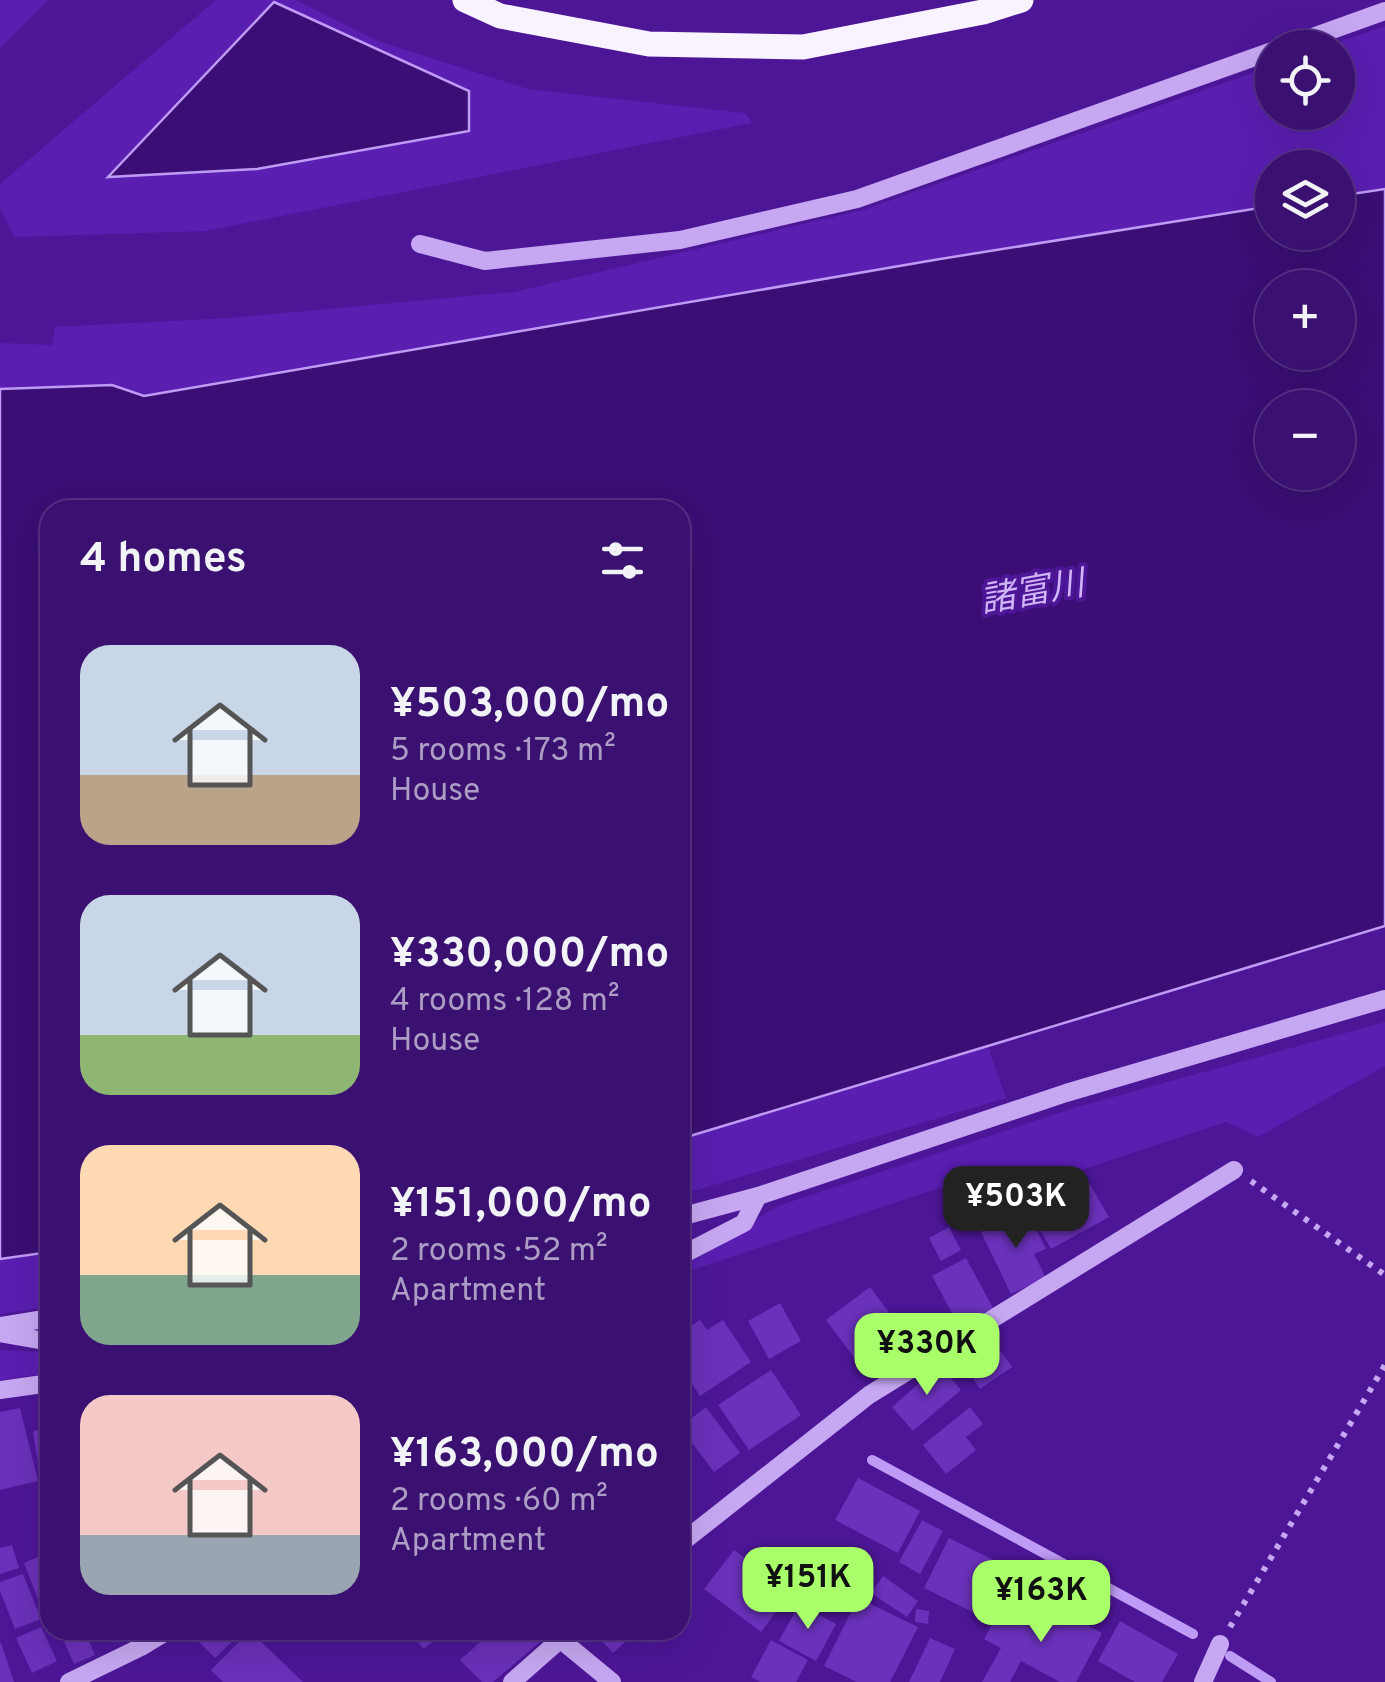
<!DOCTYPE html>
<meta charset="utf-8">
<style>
:root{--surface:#3a1071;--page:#451e79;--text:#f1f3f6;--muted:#ab9dc3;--line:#543084;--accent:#a9ff69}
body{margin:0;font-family:Overpass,"Noto Sans JP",sans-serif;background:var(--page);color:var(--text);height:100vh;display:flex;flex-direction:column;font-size:38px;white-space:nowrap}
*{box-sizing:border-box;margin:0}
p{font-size:32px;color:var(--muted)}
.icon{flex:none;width:55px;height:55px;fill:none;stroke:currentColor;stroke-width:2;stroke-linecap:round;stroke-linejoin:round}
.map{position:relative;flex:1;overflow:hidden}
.drawer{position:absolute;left:40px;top:500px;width:650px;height:1140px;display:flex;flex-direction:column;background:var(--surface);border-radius:30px;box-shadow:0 10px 40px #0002,0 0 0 2px var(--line)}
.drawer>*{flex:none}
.tools{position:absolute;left:1255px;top:30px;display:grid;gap:20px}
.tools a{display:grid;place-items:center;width:100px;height:100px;border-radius:50%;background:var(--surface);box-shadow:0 10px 40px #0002,0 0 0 2px var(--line);font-size:50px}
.price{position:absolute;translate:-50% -85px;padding:0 22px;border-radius:20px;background:var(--accent);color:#111;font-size:32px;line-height:65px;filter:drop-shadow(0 2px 5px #0008)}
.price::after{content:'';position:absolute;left:50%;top:60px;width:30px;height:22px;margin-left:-15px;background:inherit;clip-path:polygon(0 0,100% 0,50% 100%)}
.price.current{background:#222;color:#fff}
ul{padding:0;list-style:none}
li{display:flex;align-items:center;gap:30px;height:250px;padding:0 40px}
li span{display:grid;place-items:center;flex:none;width:280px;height:200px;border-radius:30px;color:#555}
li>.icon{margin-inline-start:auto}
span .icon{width:120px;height:120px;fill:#fffc;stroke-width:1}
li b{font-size:42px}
h2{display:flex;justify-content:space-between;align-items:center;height:120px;padding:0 40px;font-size:42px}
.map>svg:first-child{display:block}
.green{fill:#5a1eb1}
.water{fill:#3a0e74;stroke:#be9bf4;stroke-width:2.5;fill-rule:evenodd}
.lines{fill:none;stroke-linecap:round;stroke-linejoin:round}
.stream{stroke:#be9bf4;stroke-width:10}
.building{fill:#6a31ba}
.path{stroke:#c6a8f2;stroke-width:6;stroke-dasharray:5 8;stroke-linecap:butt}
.minor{stroke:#c6a8f2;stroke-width:18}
.major{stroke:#f9f3ff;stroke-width:25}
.labels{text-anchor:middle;stroke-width:8;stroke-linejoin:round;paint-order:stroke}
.water-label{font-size:35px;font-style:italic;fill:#d0b5f8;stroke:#4d1697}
</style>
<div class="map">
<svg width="1385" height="1682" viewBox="0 0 1385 1682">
<rect width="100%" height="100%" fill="#4d1697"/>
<path class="green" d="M0,0h48l-48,48z
M216,0h80l79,40 153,49 217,24 7,10 -546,108 -192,6 -14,-29v-24z
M1385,26v187l-47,7v-52h-66v61l-382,95 -890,94v-75l52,2 3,-18 174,-9 285,-26 349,-82 409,-144v46h66v-64l-14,-1z
M1385,926l-397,121 18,51 -326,97v-88z
M1385,1022v44l-127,71 -32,-15 -269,89 -15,-24 -262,87v-9l98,-59 299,-99z
M50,1205v102l-50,7v-101z
M0,1350l50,2v21l-50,7z"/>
<path class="water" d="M274,2l195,89v40l-212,38 -149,8z
M1385,189v737l-705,213v-629h-630v742l-50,7v-870l112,-4 32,11 796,-137 332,-53v26h66v-36zM1272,288h66v64h-66zM1272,408h66v64h-66z"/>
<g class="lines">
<path class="stream" d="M872,1460l321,174
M1230,1656l41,26"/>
</g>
<path class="building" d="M1088,1181l21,36 -58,32 -20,-35z
M1027,1210l19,39 -12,5 12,24 -35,16 -30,-62z
M949,1227l12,23 -20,11 -12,-23z
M966,1258l27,50 -34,18 -27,-50z
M870,1287l33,44 -44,33 -33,-44z
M780,1303l21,38 -32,18 -21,-38z
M700,1320l7,10 16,-10 28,42 -51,34 -20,-31v-32z
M1000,1350l12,17 -32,22 -11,-17z
M940,1365l21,25 -48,41 -21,-24z
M771,1370l30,45 -52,35 -31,-45z
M706,1407l34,46 -26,19 -34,-45z
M970,1407l13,17 -17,13 10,13 -30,24 -23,-29z
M20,1408l18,73 -38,9v-78z
M50,1428v34l-12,1 -5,-32z
M858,1478l62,33 -22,42 -63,-33z
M922,1520l21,11 -23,43 -21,-12z
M949,1538l57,28 -25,50 -57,-28z
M12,1545l7,23 -19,6v-26z
M734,1550l57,42 -30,40 -57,-43z
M50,1552v58l-7,2 -19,-49z
M23,1574l18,45 -26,10 -15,-38v-9z
M883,1576l35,25 -11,16 -36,-24z
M858,1598l60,29 -28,55h-33l-33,-16z
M1040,1601l62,32 -26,49h-16l-39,-21 -11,21h-28l19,-34 -17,-9 16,-30 28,15z
M799,1604l37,20 -20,37 -37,-20z
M916,1609l13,2 -1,13 -13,-2z
M1120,1621l58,33 -16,28h-27l-37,-21z
M41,1627l16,34 -25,12 -16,-35z
M59,1630h25l11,25 -21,9z
M202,1630h42l-29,28 -21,-21z
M407,1630h39l-22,19z
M494,1630h38l9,11 -48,41h-11l-22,-22z
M592,1630h46l-25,23z
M250,1631l53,51h-80l-12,-12z
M930,1638l25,11 -15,33h-31z
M771,1640l37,20 -12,22h-35l-10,-5z
M0,1643h1l13,39h-14z"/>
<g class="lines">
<path class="path" d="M1251,1181l134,94
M1230,1627l155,-262"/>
<path class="minor" d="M1282,48l103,-37
M420,244l65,17 195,-21 177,-41 415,-148
M680,1217l78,-21 308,-103 319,-94
M680,1256l64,-33 14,-27
M0,1326l50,-8
M0,1333l50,9
M0,1390l50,-7
M680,1544l189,-149 365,-225
M549,1630l63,52
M69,1682l72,-35 28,-17
M512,1682l59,-52
M1203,1682l17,-38"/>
<path class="major" d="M465,0l35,16 149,28 154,3 180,-35 38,-12"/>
</g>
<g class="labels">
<g class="water-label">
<text transform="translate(1032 591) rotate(-10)" y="12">諸富川</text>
</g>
</g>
</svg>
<div class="tools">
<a><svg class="icon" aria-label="locate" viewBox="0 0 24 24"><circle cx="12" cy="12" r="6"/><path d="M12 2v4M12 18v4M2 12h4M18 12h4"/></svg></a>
<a><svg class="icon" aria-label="layers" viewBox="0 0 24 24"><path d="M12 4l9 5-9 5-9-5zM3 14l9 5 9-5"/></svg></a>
<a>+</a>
<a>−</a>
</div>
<b class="price current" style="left:1016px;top:1251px">¥503K</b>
<b class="price" style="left:927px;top:1398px">¥330K</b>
<b class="price" style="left:808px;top:1632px">¥151K</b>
<b class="price" style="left:1041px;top:1645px">¥163K</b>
<section class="drawer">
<h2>4 homes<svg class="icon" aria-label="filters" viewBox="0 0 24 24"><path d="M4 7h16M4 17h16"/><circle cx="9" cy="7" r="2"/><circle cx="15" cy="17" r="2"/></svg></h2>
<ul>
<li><span style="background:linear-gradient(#c9d6e8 65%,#b9a48a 0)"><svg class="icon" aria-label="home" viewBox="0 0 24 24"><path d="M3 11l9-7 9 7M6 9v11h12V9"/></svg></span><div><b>¥503,000/mo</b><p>5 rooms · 173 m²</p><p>House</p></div></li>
<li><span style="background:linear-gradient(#c9d6e8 70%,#8fb573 0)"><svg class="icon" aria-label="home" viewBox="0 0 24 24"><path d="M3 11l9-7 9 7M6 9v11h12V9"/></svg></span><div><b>¥330,000/mo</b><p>4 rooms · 128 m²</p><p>House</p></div></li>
<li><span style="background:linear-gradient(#ffd9b3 65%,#7fa58c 0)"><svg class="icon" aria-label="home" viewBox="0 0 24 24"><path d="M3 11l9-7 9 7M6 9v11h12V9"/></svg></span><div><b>¥151,000/mo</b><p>2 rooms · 52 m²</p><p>Apartment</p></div></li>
<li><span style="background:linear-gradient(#f6c9c9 70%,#9aa5b1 0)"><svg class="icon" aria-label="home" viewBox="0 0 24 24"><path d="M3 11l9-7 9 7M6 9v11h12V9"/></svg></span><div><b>¥163,000/mo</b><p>2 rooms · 60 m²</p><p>Apartment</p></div></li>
</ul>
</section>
</div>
